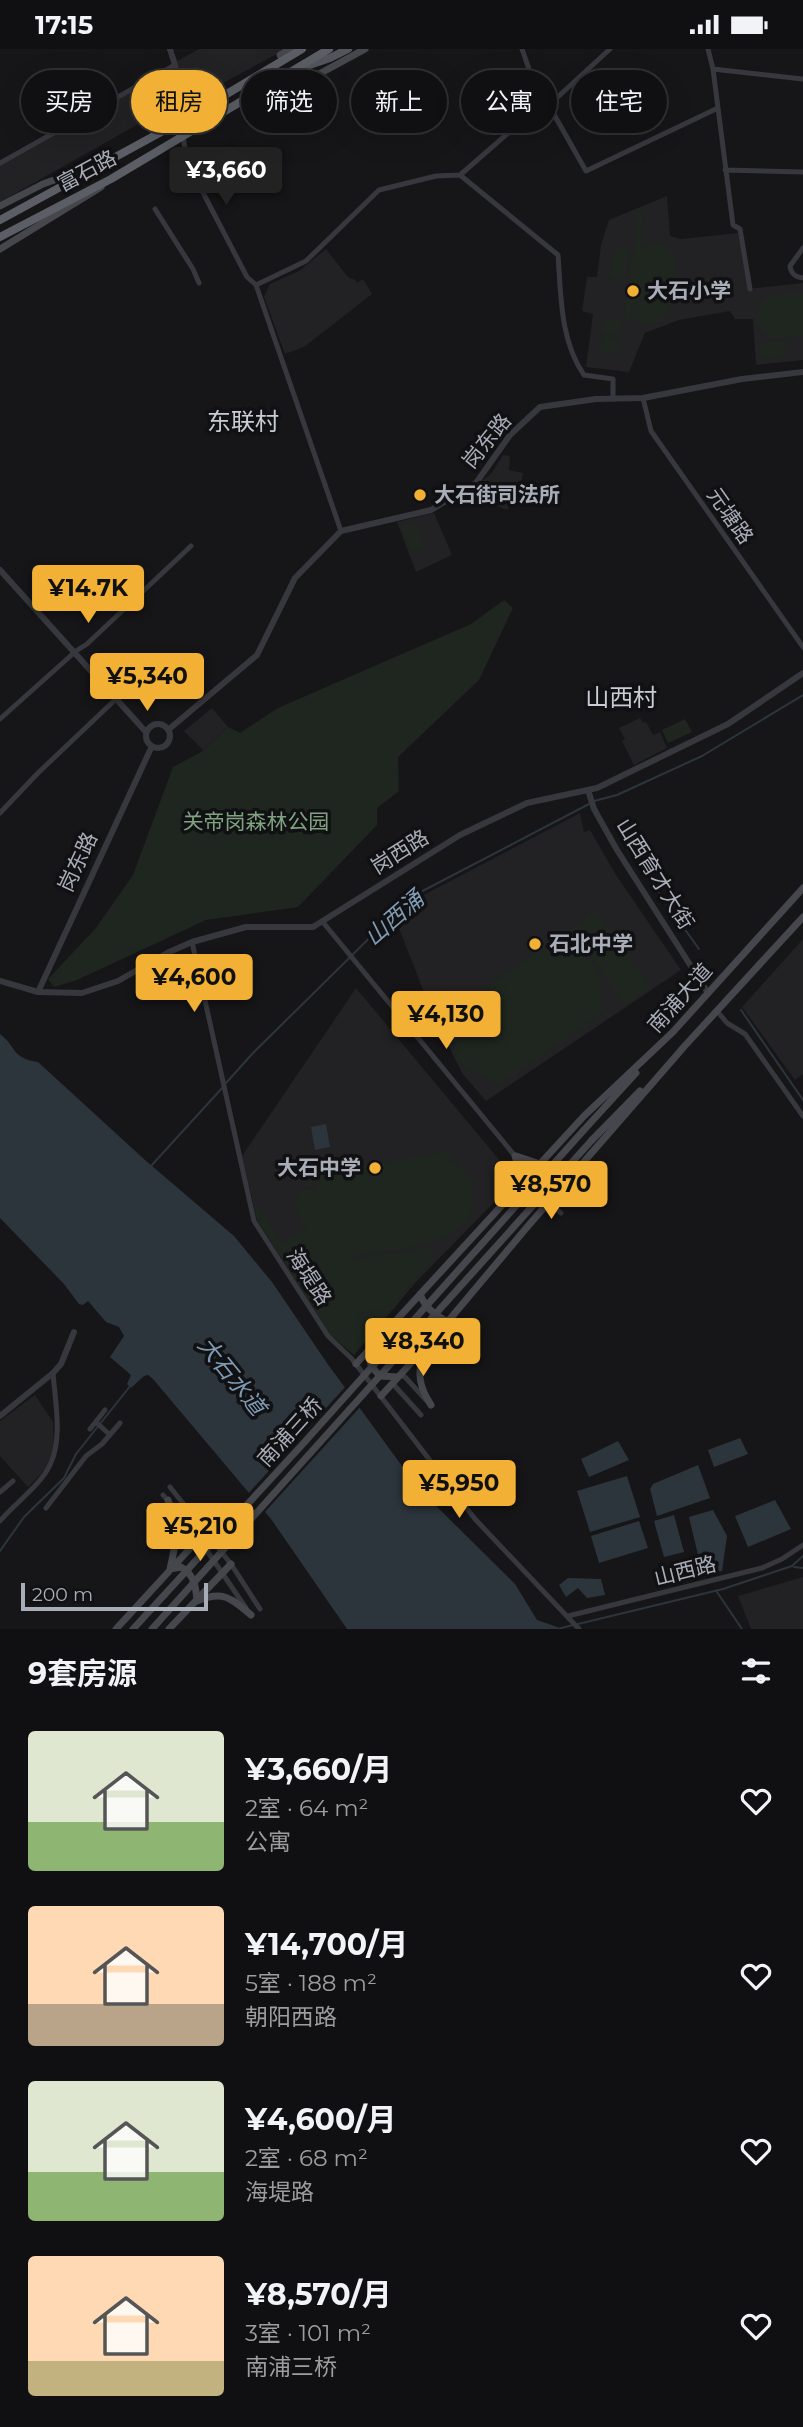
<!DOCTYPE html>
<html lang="zh">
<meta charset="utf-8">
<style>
:root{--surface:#101012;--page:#19191b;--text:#f1f3f6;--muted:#9c9d9f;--line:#303032;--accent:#f2b134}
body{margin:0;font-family:Montserrat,"Noto Sans SC",sans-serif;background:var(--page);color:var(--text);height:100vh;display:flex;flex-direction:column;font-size:26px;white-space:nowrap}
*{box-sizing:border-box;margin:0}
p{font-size:23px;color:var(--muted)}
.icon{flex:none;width:38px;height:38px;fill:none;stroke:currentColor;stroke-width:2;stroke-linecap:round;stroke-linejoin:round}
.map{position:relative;height:1580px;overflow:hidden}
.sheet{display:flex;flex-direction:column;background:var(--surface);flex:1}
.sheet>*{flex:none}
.guide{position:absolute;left:21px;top:21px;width:761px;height:63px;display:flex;gap:14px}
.scale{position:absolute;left:21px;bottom:18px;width:187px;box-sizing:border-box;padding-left:7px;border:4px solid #a8adb8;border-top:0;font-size:19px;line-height:24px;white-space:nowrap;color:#a8adb8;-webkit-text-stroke:5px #111113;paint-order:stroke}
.price{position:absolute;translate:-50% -60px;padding:0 16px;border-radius:7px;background:var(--accent);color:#111;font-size:23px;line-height:46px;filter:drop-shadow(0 2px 4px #0008)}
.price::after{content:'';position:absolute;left:50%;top:42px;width:21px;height:16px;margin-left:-10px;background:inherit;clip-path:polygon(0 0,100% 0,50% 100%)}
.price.current{background:#222;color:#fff}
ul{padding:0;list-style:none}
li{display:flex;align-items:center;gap:21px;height:175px;padding:0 28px}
li span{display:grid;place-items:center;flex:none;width:196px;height:140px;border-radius:7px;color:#555}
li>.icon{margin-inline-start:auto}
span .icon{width:84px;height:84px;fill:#fffc;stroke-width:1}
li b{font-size:30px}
h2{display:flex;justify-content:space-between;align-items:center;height:84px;padding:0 28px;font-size:30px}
.tag{padding:0 24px;border-radius:32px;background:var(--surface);box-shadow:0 7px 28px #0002,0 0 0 2px var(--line);font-size:24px;line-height:63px}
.tag.current{background:var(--accent);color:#111}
.status{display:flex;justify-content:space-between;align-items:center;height:49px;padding:0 35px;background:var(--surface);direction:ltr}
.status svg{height:19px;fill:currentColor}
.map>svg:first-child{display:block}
.built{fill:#222225}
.green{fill:#1e261f}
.water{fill:#2c353c}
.pier{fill:#161618}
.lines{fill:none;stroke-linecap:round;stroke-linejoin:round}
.stream{stroke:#2c353c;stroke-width:2}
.minor{stroke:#37383d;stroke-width:5}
.tertiary{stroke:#37383d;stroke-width:6}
.secondary{stroke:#45474d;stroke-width:7}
.primary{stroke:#53555c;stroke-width:8}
.trunk{stroke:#5b5e65;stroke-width:8}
.secondary-bridge{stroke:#45474d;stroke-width:7}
.poi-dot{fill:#f2b134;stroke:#111113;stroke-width:2.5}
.labels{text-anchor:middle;stroke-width:7;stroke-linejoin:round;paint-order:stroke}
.street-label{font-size:21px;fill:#a8adb8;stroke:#111113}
.poi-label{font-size:21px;font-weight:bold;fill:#a8adb8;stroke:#111113;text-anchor:start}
.park-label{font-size:21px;fill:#7fa381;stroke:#111113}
.water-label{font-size:23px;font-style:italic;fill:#7f9bb3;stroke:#111113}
.quarter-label{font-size:24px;fill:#c9ccd4;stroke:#111113}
</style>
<div class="status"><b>17:15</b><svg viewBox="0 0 49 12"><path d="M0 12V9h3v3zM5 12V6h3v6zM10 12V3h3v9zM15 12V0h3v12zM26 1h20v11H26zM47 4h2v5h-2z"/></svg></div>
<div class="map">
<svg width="803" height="1580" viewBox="0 0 803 1580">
<rect width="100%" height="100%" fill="#161618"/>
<path class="built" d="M199,0h87l-94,51 -6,-1 -9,-38z
M172,21l3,6 4,20 -34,21 -3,5 -142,80v-38z
M667,147l3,40 11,3 57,-6 10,56 55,-6v77l-47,5 -3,-46h-18l-5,-8 -51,9 -34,13 -16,39 -43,-5 7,-53 -11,-3 5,-34h10l4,-32 8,-25z
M326,200l22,28 7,3 2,3 6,-4 9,15 -68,53 -19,7 -21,-57 6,-13 29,-13z
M503,406l7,1 -1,14 14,3 -3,20 -3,3 3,4 -13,10 -9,-4 -15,-26 8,-6z
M434,464l18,42 -36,17 -19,-50z
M212,659l16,19 -25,23 -19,-19z
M640,669l3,5 3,-1 7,13 7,-3 7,16 -33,17 -12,-24 3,-2 -6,-11z
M580,764l4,19 6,-2 26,45 65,95 -195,131 -24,-28 -7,-14 -24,-49 -36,-92 19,-18z
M803,890v135l-8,6 -53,-73z
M356,939l160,192 -100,102 -62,73 -97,-135 -15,-64z
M35,1346l18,27 1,26 -4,13 -8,12 -14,14 -28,-31v-35z
M803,1528v52h-52l-13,-33z"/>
<path class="green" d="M638,164h6l-4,35c13,-8 29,-7 36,9 -1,14 -2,45 -8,56 -9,16 -26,14 -38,4l-1,5 -5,-1z
M615,197l15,3 -5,31 -15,-2z
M803,244v44c-9,0 -20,3 -28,1 -21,-3 -25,-33 -5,-41 9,-4 23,-3 33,-4z
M605,268l18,3 -3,16 -18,-3z
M602,287l18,3 -2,16 -18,-3z
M785,291l2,17 -26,2 -2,-16z
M416,473l10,25 -15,6 -10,-25z
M504,551l9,8 -34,72 -81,77 1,34 -22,17v17l-79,82 -92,13 -129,60 -23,7 -6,-8 48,-51 37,-53 40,-108 28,-15 27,-25 12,6 38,-25 193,-84z
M685,670l7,13 -24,11 -6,-13z
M596,861l55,77 -26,19 -54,-77z
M554,897c33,0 53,25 47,58l5,6 -108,76c-7,-9 -14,-8 -24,-13 -27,-12 -25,-47 -12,-68l80,-57z
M451,1101l2,8 -4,2c14,5 24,15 25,32 4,58 -85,57 -123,65l1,2 79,-12 2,14 -35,37 3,2 -47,55 -24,-20 -73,-115 -3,-12h6l22,35 24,-14 -12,-22 5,-16 18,-2 -1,-4 -7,2 -1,-10z"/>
<path class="water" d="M0,985c17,13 11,24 38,28l107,98 89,76 38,46 55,81 91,125 97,96 22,36 26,9h-216l-76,-110 -118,-140 -5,-4 -4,1 -13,12 -4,-4 4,-9 -21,-18 14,-21 -5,-9 -13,-5 -18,-21 -5,4 -4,-1 -15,-20 -64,-66z
M326,1075l4,23 -15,3 -4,-23z
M740,1389l8,16 -34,13 -6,-17z
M618,1392l11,19 -40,17 -8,-18z
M698,1416l12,33 -53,18 -7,-27 3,-5z
M627,1427l13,41 -50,15 -13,-41z
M775,1451l16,29 -43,18 -13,-31z
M713,1461l14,26 -5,35 -43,13 -7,-23 26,-6 -9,-38z
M674,1466l10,37 -20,5 -10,-36z
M639,1472l9,27 -49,15 -8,-27z
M568,1529l33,1 4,16 -18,3 -9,-10 -12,9 -7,-12z"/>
<path class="pier" d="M347,1336l15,20 -99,109 -16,-19z"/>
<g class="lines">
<path class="stream" d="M594,752l23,-6 85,-39 101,-61
M626,798l73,102
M741,961l62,90
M226,1034l27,-30 158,-156 178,-93
M151,1117l72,-79
M0,1502l24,-34 40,-39 12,-24 55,-69
M794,1518l9,1
M717,1543l25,37
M578,1575l145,-35 69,-23 11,-10
M558,1580l15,-4"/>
<path class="minor" d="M522,0l8,23 56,99 132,-63
M708,0l5,20 20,156 7,4 10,60
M713,20l90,10
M548,57l62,-57
M183,87l4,26 60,115 9,8 85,246
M0,114l175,-98
M725,121l78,2
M460,126l85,-74
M155,160l38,60 6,14
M803,199l-13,18c1,8 5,11 13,12
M256,236l50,-24 73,-71 57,-14 24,-1 98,80c3,39 2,86 26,120l29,4v20
M643,349l8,33 152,216
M0,670l76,-68 11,-7 104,-98
M0,764l38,-40 79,-75
M322,872l193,235
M192,893l62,279 74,115 24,23 123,160 104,110
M717,962l10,12 18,11 58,82
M549,1154l12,10
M400,1326l5,2 21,23
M393,1335l28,31
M96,1373l14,13
M90,1380l15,-19
M170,1438l61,77 29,45
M0,1443l13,-11
M163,1446l36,44 47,69
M46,1459l40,-52 16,-12 18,-21
M0,1472c15,-18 40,-35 50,-56 13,-27 5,-64 3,-92
M568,1567l194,-48 20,-9 21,-14"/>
<path class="tertiary" d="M170,0l5,16 10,54
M0,521l146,162
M146 687a12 12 0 1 1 24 0a12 12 0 1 1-24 0Z
M168,681l89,-75 38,-77 46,-47 90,-21 45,-27 34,-48 30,-28 56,-8 47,-1 99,-19 61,-7
M588,741l6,19 23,41 91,143
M0,932l38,11 44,1 36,-12 49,-28 25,-11 54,-15h67l147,-92 67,-32 70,-15 131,-64 75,-51
M38,943l114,-246
M0,1367l53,-43 8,-9 13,-32"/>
<path class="secondary" d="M291,5l-11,1 11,-6
M298,20l12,10 55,-30
M0,157l43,-22 50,-18
M0,200l101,-62
M672,984l131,-145
M681,1001l122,-133
M583,1082l53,-58
M592,1091l48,-49
M515,1107l8,25
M516,1107l24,8
M420,1245c5,14 15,21 28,28
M370,1301c-3,11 2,18 10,26l18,1
M427,1301c-12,19 -8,37 4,55
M356,1315l228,-248 90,-85
M381,1347l58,-64 89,-106 155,-178
M168,1451c10,28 9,40 2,69l11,-2c13,7 15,20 16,34 26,-11 34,-3 54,14
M116,1580l90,-98
M169,1580l62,-65"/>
<path class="primary" d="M298,20l32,-11 18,-9"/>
<path class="trunk" d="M0,171l185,-101 117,-70
M0,188l111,-58 218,-130"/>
<path class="secondary-bridge" d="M133,1580l168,-183 282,-315
M152,1580l440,-489"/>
</g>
<g class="poi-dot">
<circle cx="633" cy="242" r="7"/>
<circle cx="420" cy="446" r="7"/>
<circle cx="535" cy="895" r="7"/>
<circle cx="375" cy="1119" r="7"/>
</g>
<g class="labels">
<g class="street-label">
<text transform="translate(87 122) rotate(-28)" y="7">富石路</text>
<text transform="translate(487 392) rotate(-51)" y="7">岗东路</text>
<text transform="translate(730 467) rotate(55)" y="7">元塘路</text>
<text transform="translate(400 803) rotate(-32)" y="7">岗西路</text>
<text transform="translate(78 813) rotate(-65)" y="7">岗东路</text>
<text transform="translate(655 825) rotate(58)" y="7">山西育才大街</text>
<text transform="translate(680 949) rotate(-48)" y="7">南浦大道</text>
<text transform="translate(309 1228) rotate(57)" y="7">海堤路</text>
<text transform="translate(290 1383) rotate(-48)" y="7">南浦三桥</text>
<text transform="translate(685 1522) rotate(-14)" y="7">山西路</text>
</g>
<g class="poi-label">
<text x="647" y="249">大石小学</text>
<text x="434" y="453">大石街司法所</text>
<text x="549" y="902">石北中学</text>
<text x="361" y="1126" text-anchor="end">大石中学</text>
</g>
<g class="park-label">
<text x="256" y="780">关帝岗森林公园</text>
</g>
<g class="water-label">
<text transform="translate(394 869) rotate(-41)" y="8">山西涌</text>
<text transform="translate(232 1327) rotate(51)" y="8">大石水道</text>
</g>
<g class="quarter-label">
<text x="243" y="381">东联村</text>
<text x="621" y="657">山西村</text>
</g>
</g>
</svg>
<div class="scale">200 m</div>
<b class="price current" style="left:226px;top:158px">¥3,660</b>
<b class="price" style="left:88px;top:576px">¥14.7K</b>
<b class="price" style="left:147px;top:664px">¥5,340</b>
<b class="price" style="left:194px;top:965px">¥4,600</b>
<b class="price" style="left:446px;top:1002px">¥4,130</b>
<b class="price" style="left:551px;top:1172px">¥8,570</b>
<b class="price" style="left:423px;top:1329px">¥8,340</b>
<b class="price" style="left:459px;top:1471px">¥5,950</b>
<b class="price" style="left:200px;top:1514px">¥5,210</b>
<div class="guide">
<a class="tag">买房</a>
<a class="tag current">租房</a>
<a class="tag">筛选</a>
<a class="tag">新上</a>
<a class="tag">公寓</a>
<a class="tag">住宅</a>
</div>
</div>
<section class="sheet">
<h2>9套房源<svg class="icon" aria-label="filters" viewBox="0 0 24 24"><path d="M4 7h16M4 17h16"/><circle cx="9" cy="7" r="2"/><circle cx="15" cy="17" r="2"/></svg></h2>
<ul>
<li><span style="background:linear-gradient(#dfe7d0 65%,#8fb573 0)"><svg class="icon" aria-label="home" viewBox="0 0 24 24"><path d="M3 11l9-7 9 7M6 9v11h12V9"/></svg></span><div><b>¥3,660/月</b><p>2室 · 64 m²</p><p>公寓</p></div><svg class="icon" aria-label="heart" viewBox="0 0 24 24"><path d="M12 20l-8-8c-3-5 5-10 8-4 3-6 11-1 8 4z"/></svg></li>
<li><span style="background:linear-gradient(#ffd9b3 70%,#b9a48a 0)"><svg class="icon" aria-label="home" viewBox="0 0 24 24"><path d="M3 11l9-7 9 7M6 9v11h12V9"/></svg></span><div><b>¥14,700/月</b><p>5室 · 188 m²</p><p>朝阳西路</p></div><svg class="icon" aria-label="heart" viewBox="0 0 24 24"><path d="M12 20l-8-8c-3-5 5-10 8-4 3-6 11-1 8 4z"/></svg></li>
<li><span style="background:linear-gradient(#dfe7d0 65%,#8fb573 0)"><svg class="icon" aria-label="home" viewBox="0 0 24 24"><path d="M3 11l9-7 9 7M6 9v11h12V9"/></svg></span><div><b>¥4,600/月</b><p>2室 · 68 m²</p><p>海堤路</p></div><svg class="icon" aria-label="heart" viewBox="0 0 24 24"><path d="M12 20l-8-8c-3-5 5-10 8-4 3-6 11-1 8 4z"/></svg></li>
<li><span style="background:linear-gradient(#ffd9b3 75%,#c2b280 0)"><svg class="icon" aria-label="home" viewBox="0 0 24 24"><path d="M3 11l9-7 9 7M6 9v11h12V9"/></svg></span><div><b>¥8,570/月</b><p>3室 · 101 m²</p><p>南浦三桥</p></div><svg class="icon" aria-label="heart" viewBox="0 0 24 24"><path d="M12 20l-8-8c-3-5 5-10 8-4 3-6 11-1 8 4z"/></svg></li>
</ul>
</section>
